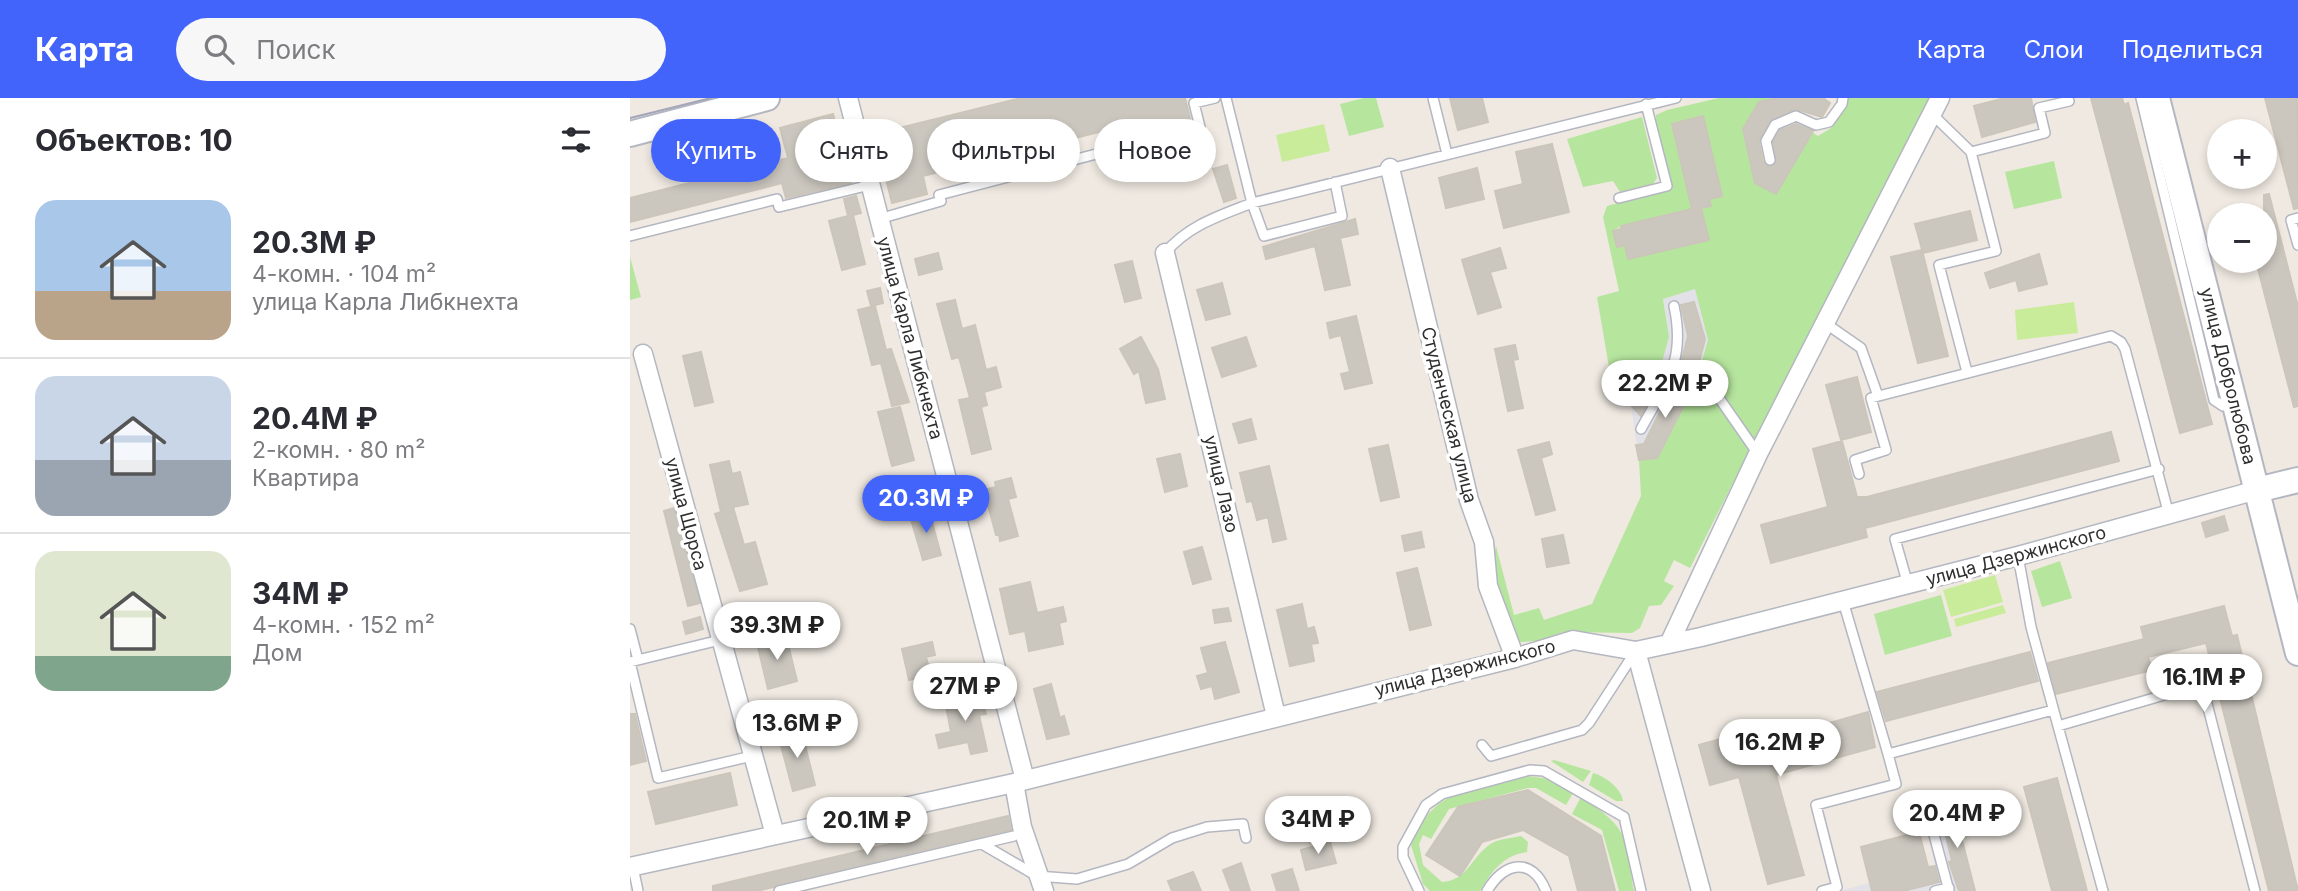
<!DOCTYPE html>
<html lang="ru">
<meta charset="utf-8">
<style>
:root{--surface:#fff;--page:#f7f7f7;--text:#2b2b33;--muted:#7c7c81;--line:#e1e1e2;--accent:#4264fb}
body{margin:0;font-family:Inter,sans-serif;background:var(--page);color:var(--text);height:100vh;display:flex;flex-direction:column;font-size:26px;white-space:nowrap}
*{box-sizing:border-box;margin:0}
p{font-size:23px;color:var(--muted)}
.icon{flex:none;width:38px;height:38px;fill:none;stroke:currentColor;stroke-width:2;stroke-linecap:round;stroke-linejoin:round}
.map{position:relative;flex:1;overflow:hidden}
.sheet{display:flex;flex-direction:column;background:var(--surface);width:630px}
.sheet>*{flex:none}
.top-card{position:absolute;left:21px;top:21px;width:665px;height:63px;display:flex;gap:14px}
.tools{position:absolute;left:1577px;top:21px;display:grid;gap:14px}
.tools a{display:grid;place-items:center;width:70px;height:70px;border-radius:50%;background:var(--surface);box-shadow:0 4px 10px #0003;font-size:35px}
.price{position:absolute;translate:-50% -60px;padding:0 16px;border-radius:24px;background:#fff;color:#222;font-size:23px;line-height:46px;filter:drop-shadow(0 2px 4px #0008)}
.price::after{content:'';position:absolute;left:50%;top:42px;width:21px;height:16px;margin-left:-10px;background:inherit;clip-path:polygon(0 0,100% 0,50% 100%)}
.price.selected{background:var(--accent);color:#fff}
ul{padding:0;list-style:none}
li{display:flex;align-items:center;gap:21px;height:175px;padding:0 35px}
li+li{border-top:2px solid var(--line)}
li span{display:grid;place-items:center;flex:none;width:196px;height:140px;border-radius:21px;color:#555}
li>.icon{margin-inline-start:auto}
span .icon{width:84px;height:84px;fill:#fffc;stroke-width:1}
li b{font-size:30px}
h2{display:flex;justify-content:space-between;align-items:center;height:84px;padding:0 35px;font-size:30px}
.tag{padding:0 24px;border-radius:32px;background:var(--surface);box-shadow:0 4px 10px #0003;font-size:24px;line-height:63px}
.tag.selected{background:var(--accent);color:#fff}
header{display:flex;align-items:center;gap:42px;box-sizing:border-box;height:98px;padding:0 35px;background:var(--accent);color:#fff}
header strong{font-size:33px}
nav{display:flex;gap:38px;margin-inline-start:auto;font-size:24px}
.search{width:490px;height:63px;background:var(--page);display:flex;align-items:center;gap:18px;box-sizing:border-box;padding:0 24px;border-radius:38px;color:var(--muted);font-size:26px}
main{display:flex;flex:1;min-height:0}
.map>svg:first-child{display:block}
.industrial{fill:#e3e1e8}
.green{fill:#b6e59e;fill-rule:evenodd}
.pitch{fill:#c9ec9a}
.building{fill:#cbc7bf;stroke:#cbc5ba;stroke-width:2}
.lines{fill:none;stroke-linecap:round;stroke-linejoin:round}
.lane-casing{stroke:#b4b7c1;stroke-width:12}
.street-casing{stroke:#b4b7c1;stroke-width:21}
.secondary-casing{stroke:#b4b7c1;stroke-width:28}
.lane{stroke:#fff;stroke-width:9}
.street{stroke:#fff;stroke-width:18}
.secondary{stroke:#fff;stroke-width:24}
.tram{stroke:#a3a6b8;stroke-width:2}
.labels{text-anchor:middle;stroke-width:7;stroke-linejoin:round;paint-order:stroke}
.street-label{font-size:18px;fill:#2e2e2e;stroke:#fff}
</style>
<header>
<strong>Карта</strong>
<div class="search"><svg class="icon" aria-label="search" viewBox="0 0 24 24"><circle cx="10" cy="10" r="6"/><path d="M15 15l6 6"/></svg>Поиск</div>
<nav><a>Карта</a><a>Слои</a><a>Поделиться</a></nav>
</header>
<main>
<section class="sheet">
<h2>Объектов: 10<svg class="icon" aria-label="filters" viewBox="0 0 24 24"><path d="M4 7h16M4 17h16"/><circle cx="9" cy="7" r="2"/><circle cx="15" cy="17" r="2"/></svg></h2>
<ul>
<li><span style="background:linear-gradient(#a9c7e8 65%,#b9a48a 0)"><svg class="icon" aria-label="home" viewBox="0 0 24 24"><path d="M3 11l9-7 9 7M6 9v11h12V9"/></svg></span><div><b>20.3M ₽</b><p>4-комн. · 104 m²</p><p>улица Карла Либкнехта</p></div></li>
<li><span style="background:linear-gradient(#c9d6e8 60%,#9aa5b1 0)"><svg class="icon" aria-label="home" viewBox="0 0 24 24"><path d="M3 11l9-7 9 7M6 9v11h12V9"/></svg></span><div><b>20.4M ₽</b><p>2-комн. · 80 m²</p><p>Квартира</p></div></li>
<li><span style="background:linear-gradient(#dfe7d0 75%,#7fa58c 0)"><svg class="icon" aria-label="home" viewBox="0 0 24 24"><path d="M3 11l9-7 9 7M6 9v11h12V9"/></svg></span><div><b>34M ₽</b><p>4-комн. · 152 m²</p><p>Дом</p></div></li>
</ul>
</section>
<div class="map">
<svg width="1668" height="793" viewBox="0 0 1668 793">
<rect width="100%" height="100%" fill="#efe9e1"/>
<path class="industrial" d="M1065,191l13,51 -12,41 -39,77 -18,2 -8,-55 17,-30 9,4 12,-42 -6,-38z
M1323,707l22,86h-136l96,-25 -12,-53z"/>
<path class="green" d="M734,0h12l8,29 -35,9 -9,-32z
M1089,0h60l-20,4 -4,81 21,11 36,-62 6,4 13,-8 16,-30h87l-97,179 -147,291 -16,-8 -10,21 10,5 -13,19 -12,1 -9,22 -8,5 -69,-1 -25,9 -19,1c-18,-27 -31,-66 -23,-96l18,69 25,-7 5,12 48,-16 49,-108 -2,-36 18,-2 39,-77 12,-41 -13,-51 -32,10 6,38 -12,43 -10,-4 -16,29 -8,-40 -14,2 -12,-70 22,-6 -16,-74 4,-11 63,-17 -14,-63v-11l11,-5zM1073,19l19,79 -13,3 1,7 -9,2 7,32 -83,5 -12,-14 8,-5 71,-17z
M1012,19l15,61 -4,6 -33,8 -7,-11 -30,6 -16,-48z
M1424,63l8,37 -48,11 -9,-37z
M0,159l11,40 -11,3z
M1430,463l12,37 -30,9 -11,-36z
M1311,497l11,41 -67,19 -11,-41z
M924,662l37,11 -8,11 -32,-21z
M963,675c12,3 29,16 30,28h-7l-27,-16z
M897,678l23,3 23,14 -7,12 -30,-17h-8l-79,21 -18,30 -8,-4 -4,9 4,21 19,17c26,-2 28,-23 47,-37 8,-6 22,-7 32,-9l7,6 -1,10c-24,3 -36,20 -47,39h-50l-7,-7 -12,-39c21,-57 63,-57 116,-69z
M951,699c49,32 44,39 53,94h-15l-17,-61 -30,-16z"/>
<path class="pitch" d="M694,26l6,27 -48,11 -6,-27z
M1444,204l4,31 -61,7 -2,-30z
M1365,477l8,27 -52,15 -8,-27z
M1373,507l3,8 -50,14 -2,-8z"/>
<path class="building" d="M391,0h164l6,24 -45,12 -3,-13 -220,55 4,18 -35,9 -17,-69z
M820,0h32l6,24 -30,8z
M1149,0h44l7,5 -8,14 -26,-8 -27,13 -10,20 4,20 5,5 9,-5 -4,-20 7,-12 16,-6 17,7 -37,63 -21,-11 -12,-54 16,-27z
M1375,0h26l4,24 -53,15 -8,-31z
M1461,0h31l2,7 4,-2 84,321 -32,9z
M1635,0h32l1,110 -4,1z
M203,16l18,69 -65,15 -4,-15 -152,39v-24l158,-40 -8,-30z
M1073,18l19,80 -13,3 2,7 -10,2 8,32 -81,19 -3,-14 -8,2 -4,-16 8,-2v-3l71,-17 -20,-85z
M922,46l17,68 -65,16 -9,-37 28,-7 -7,-32z
M597,67l9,33 -12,4 -11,-33z
M847,70l7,31 -38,9 -7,-30z
M1639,96l29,113v99l-4,1 -38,-146h8v-66z
M226,98l5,17 -8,2 12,49 -23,6 -13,-49 19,-5 -4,-17z
M1340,113l7,29 -54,13 -8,-29z
M725,121l3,15 -18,4 10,47 -25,5 -10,-44 -49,13 -3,-12z
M870,150l6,20 -16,4 11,35 -23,7 -16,-54z
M1292,152l26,106 -30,7 -27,-106z
M308,155l4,16 -23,6 -4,-16z
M1409,156l8,30 -28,7 -3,-11 -26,8 -5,-15z
M502,163l9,37 -16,4 -10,-37z
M592,185l8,31 -24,6 -9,-30z
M250,190l3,15 -12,3 -4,-15z
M325,202l7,29 13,-4 11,45 10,-3 5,20 -17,5 3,13 -6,2 10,42 -19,5 -13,-54 11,-2 -11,-41 -7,2 -15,-55z
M1064,204l11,37 -8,31 -16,-7 7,-27 -7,-31z
M245,208l11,44 5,-1 18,53 -17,4 -11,-43 -9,2 -14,-55z
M726,218l16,67 -27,6 -4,-15 9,-2 -9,-37 -11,3 -3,-15z
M511,239l17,32 7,30 -19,4 -7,-32 -5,3 -14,-25z
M616,239l10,29 -34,11 -10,-29z
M885,247l3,14 -5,1 10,48 -15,3 -13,-62z
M71,254l12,50 -18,4 -12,-50z
M1018,277l11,6 -18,35 -10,-11z
M1047,279l17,7 -1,3 -36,71 -18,2 -3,-15 8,-1z
M1227,279l14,55 -30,8 -15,-55z
M270,309l14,53 -22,6 -14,-54z
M621,321l5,20 -17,4 -6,-19z
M1481,334l8,29 -254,67 2,9 -96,26 -10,-38 67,-18 -15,-58 29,-8 15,56h10z
M919,344l3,12 -11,4 14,52 -19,5 -18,-65z
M758,347l11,52 -18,4 -12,-52z
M550,356l7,32 -22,6 -8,-33z
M99,363l3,13 8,-2 8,32 -15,3 11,38 11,-3 12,42 -27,7 -25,-77 6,-2 -11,-47z
M639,368l17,73 -13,3 -5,-25 -11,3 -5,-19 -5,1 -7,-29z
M381,380l5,19 -8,2 10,37 -18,5 -1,-6h-3l-12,-45 12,-3 -1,-5z
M44,410l26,95 -12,3 -24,-95z
M299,413l12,44 -18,5 -13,-44z
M1594,418l4,14 -22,7 -4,-14z
M791,434l3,15 -19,4 -3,-15z
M933,437l6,28 -22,4 -5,-28z
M572,449l9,32 -18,5 -9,-32z
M787,470l14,57 -21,5 -13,-57z
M400,484l7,31 26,-6 3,14 -7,2 4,21 -34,7 -4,-20 -15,3 -10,-45z
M672,506l5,25 7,-2 4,16 -7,1 3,17 -24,5 -13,-56z
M1594,508l8,30 5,-1 61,256h-29l-63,-248 -58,14 4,13 -96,24 -8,-31 96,-24 -3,-12z
M598,510l3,13 -16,2 -2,-13z
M70,519l3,12 -17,5 -3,-12z
M156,538l11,45 -29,8 -11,-46z
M302,544l3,13 -9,2 3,11 -9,2 1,7 -12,3 -7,-31z
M595,544l14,50 -24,7 -3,-13 -11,3 -4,-13 11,-3 -7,-25z
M1400,554l8,29 -152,40 -9,-29z
M421,586l9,34 4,-2 5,18 -22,5 -13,-50z
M351,594l5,22 -7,1 8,36 -16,3 -3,-12 -29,6 -3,-13 15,-3 -5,-26 7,-1 -2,-7z
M1238,614l7,35 -99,28 28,100 -36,9 -29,-107 -29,8 -11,-40 64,-18 4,14z
M0,616h5l11,47 -16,4z
M171,631l14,56 -22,6 -15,-57z
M100,675l7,32 -81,19 -8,-32z
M1427,680l6,23 24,90h-35l-28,-104z
M898,692l73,46 14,55h-37l-9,-35 -46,-26 -41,12 -22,34 -34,-21 32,-48z
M1323,707l22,86h-16l-10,-29 3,-1 -13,-53z
M378,718l3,14 -254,61h-44v-5z
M1289,734l9,35 7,-1 4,16 -36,9h-31l-11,-44z
M700,744l6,21 -30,7 -5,-20z
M611,765l9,28h-19l-8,-21z
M662,771l7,22h-22l-5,-16z
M563,774l8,19h-29l-4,-10z"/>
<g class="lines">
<defs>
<path id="lane" d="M596,0l26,105 12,33 78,-20 -7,-34
M803,0l14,56
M1511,0l73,302 9,6 9,-3
M1302,16l39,38 25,99 -57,14 28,107
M1341,54l74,-19 -6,-25 30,-7
M1140,62l-4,-19 9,-16 21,-9 20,9 13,-3 13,-18 1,-6
M989,100l48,-12 -21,-82
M1668,120l-7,2 7,25
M249,121l62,-18 -2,-6 261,-68 -6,-24 21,-5
M0,138l147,-37 2,8 91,-22
M535,155c24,-28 54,-37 87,-50l424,-105
M1195,225l36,25 17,48
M1044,270l34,14 50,72
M1011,331c25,-46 45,-68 33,-123
M1229,376l-4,-14 31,-10 -15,-52 240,-62 10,6 4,7 44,166
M1388,458l13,71 72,264
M1278,487l-13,-46 264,-70
M1213,503l45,153
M0,531l8,31
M0,564l28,116 94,-22
M0,564l90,-22
M1428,628l144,-42 53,207
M852,647l9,11 91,-26 7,-7 46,-71
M1299,718l20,75
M352,746l55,32 40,3 51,-15 44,-26 35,-11 36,-3 3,14
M3,769l5,24
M149,793l235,-55
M789,793l-16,-34v-10l23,-42 16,-11 88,-24 14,1 80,46 17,74
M857,793c17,-29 45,-35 59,0
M1192,793l15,-4 -21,-82 80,-21 -8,-30 165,-44
M1305,793l14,-3"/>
<path id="street" d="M218,0l177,682
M760,70l79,332 15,42 4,44 27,72
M535,155l111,463
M13,256l132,481
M1040,544l88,-188 182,-356
M1006,553l65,240
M384,685l8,44 22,64
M0,769l384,-84 501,-125 58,-18 63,11 65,-14 317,-81 239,-66"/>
<path id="secondary" d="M1527,0l141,555
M0,36l137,-36
M1627,392l41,-10"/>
</defs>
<use href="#lane" class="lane-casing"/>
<use href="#street" class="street-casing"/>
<use href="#secondary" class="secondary-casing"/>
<use href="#lane" class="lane"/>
<use href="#street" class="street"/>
<use href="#secondary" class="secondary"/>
<path class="tram" d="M0,20l81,-20"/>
</g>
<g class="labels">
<g class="street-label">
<text transform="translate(280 240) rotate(75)" y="6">улица Карла Либкнехта</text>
<text transform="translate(1598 278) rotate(76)" y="6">улица Добролюбова</text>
<text transform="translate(819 317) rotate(76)" y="6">Студенческая улица</text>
<text transform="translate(591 386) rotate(77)" y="6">улица Лазо</text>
<text transform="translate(56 416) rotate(75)" y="6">улица Щорса</text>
<text transform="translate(1386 458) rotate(-15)" y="6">улица Дзержинского</text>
<text transform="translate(835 570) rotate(-14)" y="6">улица Дзержинского</text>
</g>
</g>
</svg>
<div class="tools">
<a>+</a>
<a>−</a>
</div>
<b class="price" style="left:1035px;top:322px">22.2M ₽</b>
<b class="price selected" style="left:296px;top:437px">20.3M ₽</b>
<b class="price" style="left:147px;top:564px">39.3M ₽</b>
<b class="price" style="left:1574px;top:616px">16.1M ₽</b>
<b class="price" style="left:335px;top:625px">27M ₽</b>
<b class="price" style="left:167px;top:662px">13.6M ₽</b>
<b class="price" style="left:1150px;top:681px">16.2M ₽</b>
<b class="price" style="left:1327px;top:752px">20.4M ₽</b>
<b class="price" style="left:688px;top:758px">34M ₽</b>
<b class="price" style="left:237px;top:759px">20.1M ₽</b>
<div class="top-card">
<a class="tag selected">Купить</a>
<a class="tag">Снять</a>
<a class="tag">Фильтры</a>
<a class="tag">Новое</a>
</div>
</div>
</main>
